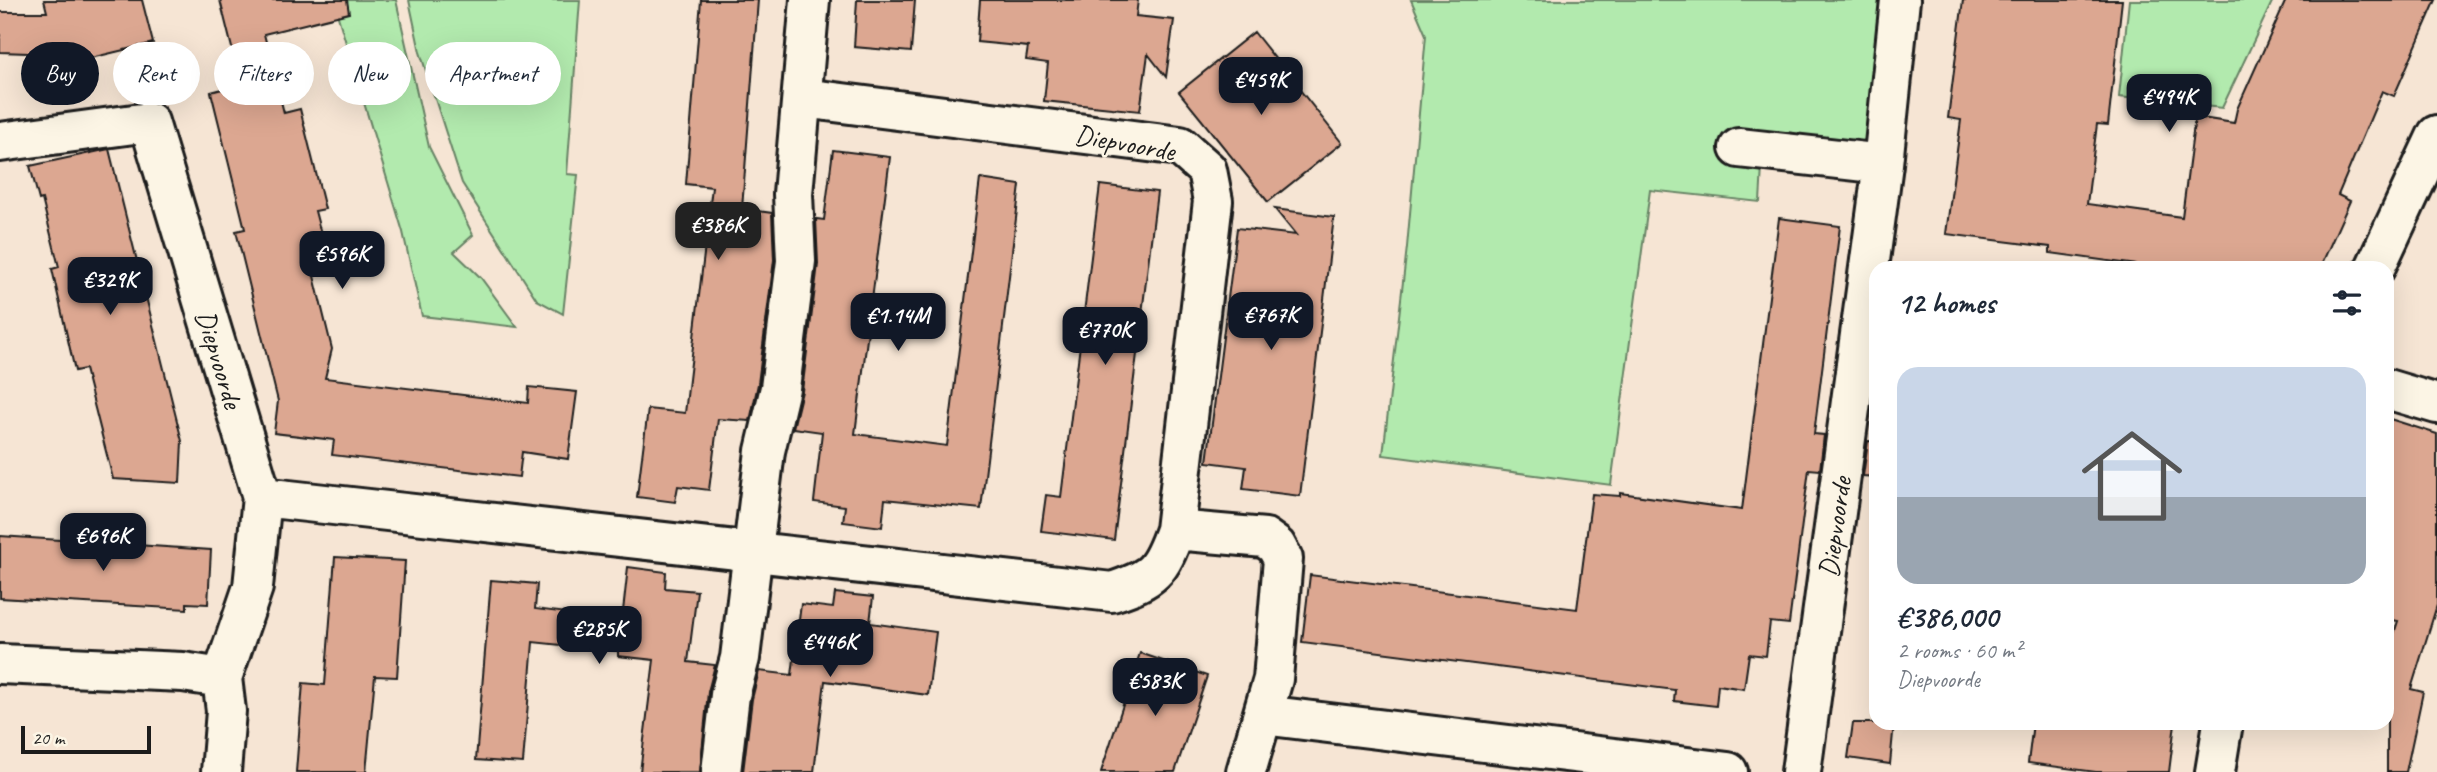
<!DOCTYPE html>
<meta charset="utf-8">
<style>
:root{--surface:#fff;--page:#f6f6f7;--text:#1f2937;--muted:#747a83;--line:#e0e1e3;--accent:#111827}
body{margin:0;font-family:Caveat,sans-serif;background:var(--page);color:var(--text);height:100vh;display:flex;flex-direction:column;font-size:26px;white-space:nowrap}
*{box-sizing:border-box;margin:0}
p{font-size:23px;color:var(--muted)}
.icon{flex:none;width:38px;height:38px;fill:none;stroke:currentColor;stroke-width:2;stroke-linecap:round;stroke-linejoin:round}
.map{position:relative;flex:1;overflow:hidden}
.side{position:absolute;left:1869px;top:261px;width:525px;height:469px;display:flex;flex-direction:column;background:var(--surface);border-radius:21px;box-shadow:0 7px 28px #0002}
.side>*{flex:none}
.banner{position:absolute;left:21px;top:42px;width:665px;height:63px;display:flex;gap:14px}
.scale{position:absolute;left:21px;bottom:18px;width:130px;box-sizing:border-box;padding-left:7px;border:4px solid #1c1c1c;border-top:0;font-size:19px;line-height:24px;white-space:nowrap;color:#1c1c1c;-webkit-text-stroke:5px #fcf5e5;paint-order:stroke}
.price{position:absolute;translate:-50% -60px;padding:0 16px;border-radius:14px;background:var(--accent);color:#fff;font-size:23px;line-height:46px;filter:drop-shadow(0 2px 4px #0008)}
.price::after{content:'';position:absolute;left:50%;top:42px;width:21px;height:16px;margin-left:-10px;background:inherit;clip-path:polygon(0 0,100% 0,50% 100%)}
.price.active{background:#222;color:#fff}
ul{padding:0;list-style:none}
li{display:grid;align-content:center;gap:14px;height:371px;padding:0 28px}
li+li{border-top:2px solid var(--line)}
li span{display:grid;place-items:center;height:217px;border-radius:21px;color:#555}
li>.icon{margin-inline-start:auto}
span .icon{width:126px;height:126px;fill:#fffc;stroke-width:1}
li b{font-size:30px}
h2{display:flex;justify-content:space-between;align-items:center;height:84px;padding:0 28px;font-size:30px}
.pill{padding:0 24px;border-radius:32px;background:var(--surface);box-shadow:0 7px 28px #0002;font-size:24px;line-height:63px}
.pill.active{background:var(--accent);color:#fff}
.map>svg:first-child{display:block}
.green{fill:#b2eaae;stroke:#678365;stroke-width:2}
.building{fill:#dca791;stroke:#1c1c1c;stroke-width:2}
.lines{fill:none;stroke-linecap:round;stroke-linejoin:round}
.street-casing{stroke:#1c1c1c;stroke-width:44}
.street{stroke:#fcf5e5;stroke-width:38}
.labels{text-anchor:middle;stroke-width:5;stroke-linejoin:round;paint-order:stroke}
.street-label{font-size:28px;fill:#1c1c1c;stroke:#fcf5e5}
</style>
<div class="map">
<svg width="2437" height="772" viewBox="0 0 2437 772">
<rect width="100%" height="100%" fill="#f6e5d4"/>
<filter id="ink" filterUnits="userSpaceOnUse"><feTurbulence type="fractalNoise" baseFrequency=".0143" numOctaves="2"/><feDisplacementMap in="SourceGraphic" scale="14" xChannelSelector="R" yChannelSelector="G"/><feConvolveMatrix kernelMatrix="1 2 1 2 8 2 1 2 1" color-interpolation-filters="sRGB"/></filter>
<g filter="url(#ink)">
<path class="green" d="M333,0h63l33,147 44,88 -19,17 27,26 36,49 -95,-11 -19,-84z
M409,0h171l-13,174 11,1 -15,139 -26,-14 -75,-117 -42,-131z
M1411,0h476l-19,147 -106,20 -2,35 -110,-12 -39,295 -228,-30 24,-208 19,-212z
M2129,0h144l-51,108 -103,-11z"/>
<path class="building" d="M44,0h98l11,43 -79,19 2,10 -41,10 -7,-29 -28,-1v-40h47z
M220,0h127l2,13 -85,21 20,79 16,-4 25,100 -10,2 11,42 -7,2 5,18 -10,3 18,73 -7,29 203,25 1,-16 48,5 -9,67 -46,-7 -3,25 -187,-22 2,-15 -60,-7 4,-32 -42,-170 9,-2 -34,-137 30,-8z
M701,0h57l-16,209 30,4 2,47 -16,124 -8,37 -32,-2 -9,71 -31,-4 -3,16 -38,-5 11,-88 37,4 27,-226 -26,-3z
M857,0h58l-4,52 -57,-5z
M980,0h158l-2,16 38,4 -8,57 -18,-23 -8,57 -96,-10 4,-38 -22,-3 2,-13 -51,-5z
M1963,0h159l-14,125 -11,-1 -10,80 95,13 13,-100 39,6 3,-14 49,-109h150l-42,96 -12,-5 -44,104 12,6 -30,67h-161l-109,-15v-6l-104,-13 15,-114 -13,-2z
M1254,32l88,111 -74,59 -89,-110z
M109,149l73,292 -2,42 -67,-4 -28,-110 -10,2 -23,-102 7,-2 -17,-68 -3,1 -9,-34z
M833,150l57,7 -35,277 92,12 33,-267 40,6 -39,324 -96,-10 -3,28 -39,-5 2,-16 -31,-4 8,-70 -29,-4 9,-37 16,-127 -2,-45 8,1z
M1100,185l57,7 -43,348 -73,-9 5,-36 15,2z
M1275,209l59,8 -34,279 -57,-7 3,-22 -39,-5 30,-234 59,7z
M1779,218l61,8 -26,208 10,1 -4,35 -11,-1 -20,155 -19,-2 -4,34 -17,-2 -5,35 -26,-4 -2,21 -42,-5 1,-11 -373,-48 8,-67 267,34 15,-115 28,2v-3l122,17z
M2387,418l50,16v171l-26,84 12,3 -17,80h-19v-117l11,-34 -11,-2z
M1868,441l8,1v35l-13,-1z
M0,536l211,14 -3,54 -21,-1v6l-187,-11z
M335,557l70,4 -8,116 -22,-1 -9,96h-70l7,-89 22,2z
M628,567l38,5 -1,16 32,3 -9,71 27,3 -7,27 -8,80h-60l14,-112 -36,-4v-5l-85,-9 -10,121 -47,-3 15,-180 46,4 -2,25 87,11z
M835,593l38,4 -3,26 66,9 -8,63 -103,-14 -11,91h-71l9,-73 7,-28 33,4 9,-71 32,4z
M1140,653l67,23 -32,96h-74z
M1853,723h41l-4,41 -42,-6z
M2033,723h142l-6,49h-73l-68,-9z"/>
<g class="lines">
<defs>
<path id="street" d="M803,98l377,48 27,24 6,31 -38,329
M0,142l149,-20 113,375 -9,90 -31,91 4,33 -5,61
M1739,148l144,16
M2375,268l62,-133
M2387,389l50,15
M262,497l850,95c42,-14 48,-20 63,-62l90,8 11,8 7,13 -10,120 -27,93
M0,664l183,8 39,6
M1264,715l464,57
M721,772l9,-77 10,-37 25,-207 15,-63 16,-127 -3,-67 17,-194
M1801,772l82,-608 17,-164
M2215,772l8,-49"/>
</defs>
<use href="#street" class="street-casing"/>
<use href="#street" class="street"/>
</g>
</g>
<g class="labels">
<g class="street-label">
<text transform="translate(1125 142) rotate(10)" y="10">Diepvoorde</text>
<text transform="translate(220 359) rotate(73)" y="10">Diepvoorde</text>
<text transform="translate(1834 527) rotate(-82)" y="10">Diepvoorde</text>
</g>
</g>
</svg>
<div class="scale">20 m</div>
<b class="price" style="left:1261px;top:117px">€459K</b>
<b class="price" style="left:2169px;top:134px">€494K</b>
<b class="price active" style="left:718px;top:262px">€386K</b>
<b class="price" style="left:342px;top:291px">€596K</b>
<b class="price" style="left:110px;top:317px">€329K</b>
<b class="price" style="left:1271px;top:352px">€767K</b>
<b class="price" style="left:898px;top:353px">€1.14M</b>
<b class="price" style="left:1105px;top:367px">€770K</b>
<b class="price" style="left:103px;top:573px">€696K</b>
<b class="price" style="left:599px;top:666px">€285K</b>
<b class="price" style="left:830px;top:679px">€446K</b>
<b class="price" style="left:1155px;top:718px">€583K</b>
<div class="banner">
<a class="pill active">Buy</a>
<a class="pill">Rent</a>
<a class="pill">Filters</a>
<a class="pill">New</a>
<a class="pill">Apartment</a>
</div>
<section class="side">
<h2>12 homes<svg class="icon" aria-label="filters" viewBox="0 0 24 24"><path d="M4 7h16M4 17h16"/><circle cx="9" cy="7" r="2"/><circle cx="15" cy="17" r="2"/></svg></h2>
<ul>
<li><span style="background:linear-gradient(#c9d6e8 60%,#9aa5b1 0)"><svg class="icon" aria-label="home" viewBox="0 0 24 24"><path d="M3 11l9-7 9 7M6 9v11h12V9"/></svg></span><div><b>€386,000</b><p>2 rooms · 60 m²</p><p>Diepvoorde</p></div></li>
</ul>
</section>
</div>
